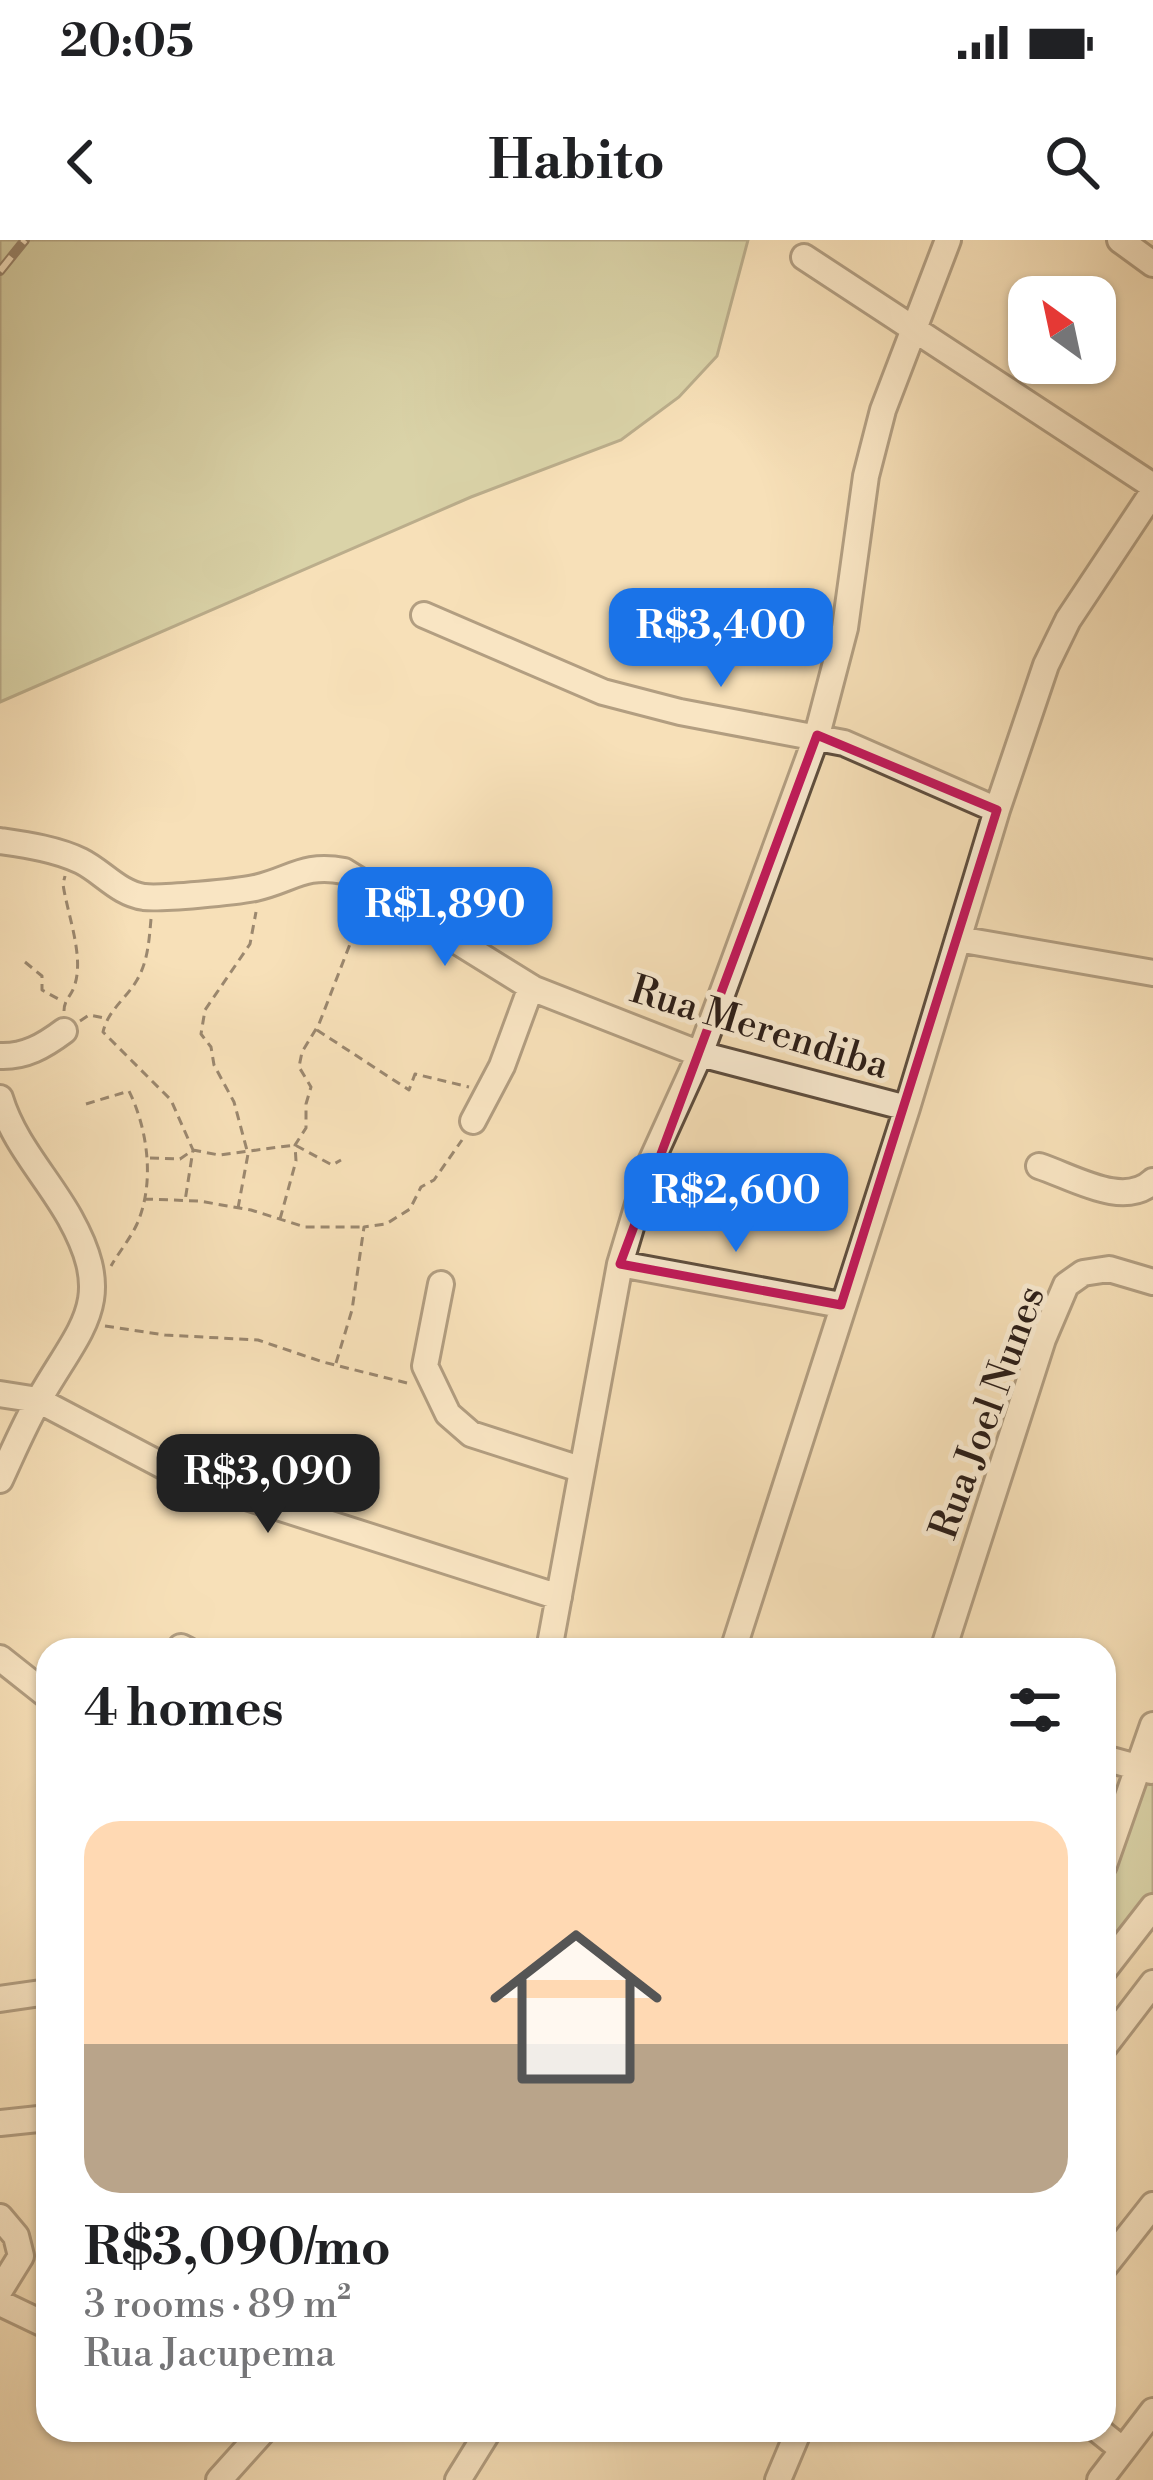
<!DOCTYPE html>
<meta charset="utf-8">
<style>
:root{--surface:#fff;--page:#f2f2f2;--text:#202124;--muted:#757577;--accent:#1a73e8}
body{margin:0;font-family:"Libre Bodoni",serif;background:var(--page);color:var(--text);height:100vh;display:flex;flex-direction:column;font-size:45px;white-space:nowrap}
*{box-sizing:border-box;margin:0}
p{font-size:39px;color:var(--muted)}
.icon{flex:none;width:66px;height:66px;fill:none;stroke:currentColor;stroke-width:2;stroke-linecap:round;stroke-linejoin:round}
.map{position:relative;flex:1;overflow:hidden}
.drawer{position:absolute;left:36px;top:1398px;width:1080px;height:804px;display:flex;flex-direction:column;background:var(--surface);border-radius:36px;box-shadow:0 3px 9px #0004}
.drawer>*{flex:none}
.needle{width:78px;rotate:327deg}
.buttons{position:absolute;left:1008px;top:36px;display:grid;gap:24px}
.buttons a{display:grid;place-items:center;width:108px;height:108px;border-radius:24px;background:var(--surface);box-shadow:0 3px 9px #0004;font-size:60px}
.price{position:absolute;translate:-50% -102px;padding:0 27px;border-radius:24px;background:var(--accent);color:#fff;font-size:39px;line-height:78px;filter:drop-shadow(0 3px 6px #0008)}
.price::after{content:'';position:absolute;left:50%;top:72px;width:36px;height:27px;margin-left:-18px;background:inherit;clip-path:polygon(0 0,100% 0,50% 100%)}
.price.selected{background:#222;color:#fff}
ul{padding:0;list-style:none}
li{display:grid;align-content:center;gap:24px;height:636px;padding:0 48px}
li span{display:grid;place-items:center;height:372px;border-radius:36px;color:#555}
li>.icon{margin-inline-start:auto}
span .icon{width:216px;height:216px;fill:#fffc;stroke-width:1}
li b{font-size:51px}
h2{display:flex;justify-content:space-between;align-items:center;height:144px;padding:0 48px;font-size:51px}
.status{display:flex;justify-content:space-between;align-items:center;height:84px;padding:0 60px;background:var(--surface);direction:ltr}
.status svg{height:33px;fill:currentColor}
header{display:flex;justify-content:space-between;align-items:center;height:156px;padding:0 48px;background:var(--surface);font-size:54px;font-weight:700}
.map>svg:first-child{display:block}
.green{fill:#b7c394;stroke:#717056;stroke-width:3}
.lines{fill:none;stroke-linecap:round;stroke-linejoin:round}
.minor-casing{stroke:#5e4e3f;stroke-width:30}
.path{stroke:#2b1d17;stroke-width:3;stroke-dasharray:9 6;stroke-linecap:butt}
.minor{stroke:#faebd1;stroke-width:24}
.rail-casing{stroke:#2b1d17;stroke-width:10}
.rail{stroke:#faebd1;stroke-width:6;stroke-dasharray:18;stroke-linecap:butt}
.marked{fill:none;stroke:#c2185b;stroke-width:9;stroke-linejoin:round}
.labels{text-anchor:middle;stroke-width:10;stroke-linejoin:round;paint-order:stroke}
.street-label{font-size:39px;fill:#2b1d17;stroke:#faebd1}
</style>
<div class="status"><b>20:05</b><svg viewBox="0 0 49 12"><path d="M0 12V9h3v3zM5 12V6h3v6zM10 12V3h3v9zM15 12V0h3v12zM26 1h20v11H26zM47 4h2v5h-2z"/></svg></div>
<header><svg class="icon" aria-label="back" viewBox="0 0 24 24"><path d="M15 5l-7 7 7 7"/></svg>Habito<svg class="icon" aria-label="search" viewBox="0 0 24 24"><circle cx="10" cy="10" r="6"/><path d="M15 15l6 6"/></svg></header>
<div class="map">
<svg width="1153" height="2240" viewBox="0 0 1153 2240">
<rect width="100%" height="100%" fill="#f7e0b8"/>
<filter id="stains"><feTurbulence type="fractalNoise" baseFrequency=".00167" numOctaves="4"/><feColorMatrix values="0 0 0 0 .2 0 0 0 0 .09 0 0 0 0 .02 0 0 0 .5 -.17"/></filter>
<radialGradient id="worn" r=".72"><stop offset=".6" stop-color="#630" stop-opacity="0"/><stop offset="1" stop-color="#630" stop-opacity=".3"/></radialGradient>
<path class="green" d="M0,0h748l-31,116 -38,41 -58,43 -150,57 -471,205z
M1141,1537l12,2v122l-49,63v-87z"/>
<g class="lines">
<defs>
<path id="minor" d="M1120,0l33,24
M804,17l349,229
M424,375l179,77 77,20 164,31 153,67
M0,601c27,4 56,8 81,20 22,11 37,32 63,36 17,2 93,-5 111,-9 36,-8 49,-25 89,-17l190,118 166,65 207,54
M958,699l195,34
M0,816c25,1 44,-10 64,-25
M0,858c14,46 47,79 70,120 46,83 12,107 -29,178 -16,27 -28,56 -41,84
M473,881l29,-55 29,-79
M1039,926c34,11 85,43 114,15
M620,1024l221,41
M441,1044l-16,82 23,48 23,20 109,35
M0,1154l38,6 131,69 71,26 319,102
M181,1407l6,3
M549,1410l71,-386 30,-100 50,-110 117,-319 28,-107 21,-152 17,-66 65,-170
M733,1410l174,-542 90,-298 49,-145 22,-45 85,-128
M943,1410l100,-311 23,-54 17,-12 26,-4 44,13
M0,1418l48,38
M1104,1518l47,13
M1104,1625l49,-140
M1104,1730l49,-63
M0,1759l48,-7
M1104,1807l49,-64
M0,1883l48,-5
M0,1977l16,19 5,20 -21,34
M1104,2027l49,-62
M0,2063l48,23
M1098,2190l25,20
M219,2240l45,-50
M458,2240l31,-50
M778,2240l21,-50
M1100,2240l53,-69"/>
</defs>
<use href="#minor" class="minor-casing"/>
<path class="path" d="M151,679c-2,22 -3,42 -14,61 -11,19 -29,30 -34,52l68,68 22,50 -8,51
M25,722l17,14v14l20,11
M64,771c0,-12 8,-15 11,-27 9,-29 -8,-71 -12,-100l2,-8
M80,781l9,-6 15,3
M317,790l92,60 6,-16 54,13
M86,864l43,-13c19,39 26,92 8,133 -7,15 -18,28 -26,42
M150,918l30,1 13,-9 26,5 76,-10 37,20 9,-5
M144,959l55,2 52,9 54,17h59
M238,968l10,-54 -14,-52 -20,-37 -3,-18 -10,-13 4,-24 45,-66 6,-32
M280,979l16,-58 -1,-16 11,-17v-24l5,-17 -12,-20 3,-15 17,-28 45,-116
M105,1086l60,9 93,5 65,22 84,21
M336,1123l16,-53 12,-83 22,-3 24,-15 11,-22 13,-7 28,-40"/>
<use href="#minor" class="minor"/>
<defs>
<path id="rail" d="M0,31l25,-31"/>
</defs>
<use href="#rail" class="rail-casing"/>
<use href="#rail" class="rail"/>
</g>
<path d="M0 0H1153V2240H0ZM817,495l180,75 -156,495 -221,-41z" fill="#f7e0b8" fill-opacity=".55" fill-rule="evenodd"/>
<path class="marked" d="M817,495l180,75 -156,495 -221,-41z"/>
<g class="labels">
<g class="street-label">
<text transform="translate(760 786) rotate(17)" y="14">Rua Merendiba</text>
<text transform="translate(986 1172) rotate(-70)" y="14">Rua Joel Nunes</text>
</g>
</g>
<rect width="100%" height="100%" filter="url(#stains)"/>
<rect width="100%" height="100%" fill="url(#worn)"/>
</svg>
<div class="buttons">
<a><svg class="needle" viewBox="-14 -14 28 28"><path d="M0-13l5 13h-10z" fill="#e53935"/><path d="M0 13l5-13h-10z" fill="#757577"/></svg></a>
</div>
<b class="price" style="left:721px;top:450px">R$3,400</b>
<b class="price" style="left:445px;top:729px">R$1,890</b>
<b class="price" style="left:736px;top:1015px">R$2,600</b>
<b class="price selected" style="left:268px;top:1296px">R$3,090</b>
<section class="drawer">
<h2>4 homes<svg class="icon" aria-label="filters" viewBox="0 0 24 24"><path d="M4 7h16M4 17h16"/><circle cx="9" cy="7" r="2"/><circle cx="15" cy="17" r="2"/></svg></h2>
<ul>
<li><span style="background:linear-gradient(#ffd9b3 60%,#b9a48a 0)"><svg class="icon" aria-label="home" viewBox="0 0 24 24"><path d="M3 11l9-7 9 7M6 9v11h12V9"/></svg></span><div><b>R$3,090/mo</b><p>3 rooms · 89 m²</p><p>Rua Jacupema</p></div></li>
</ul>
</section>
</div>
